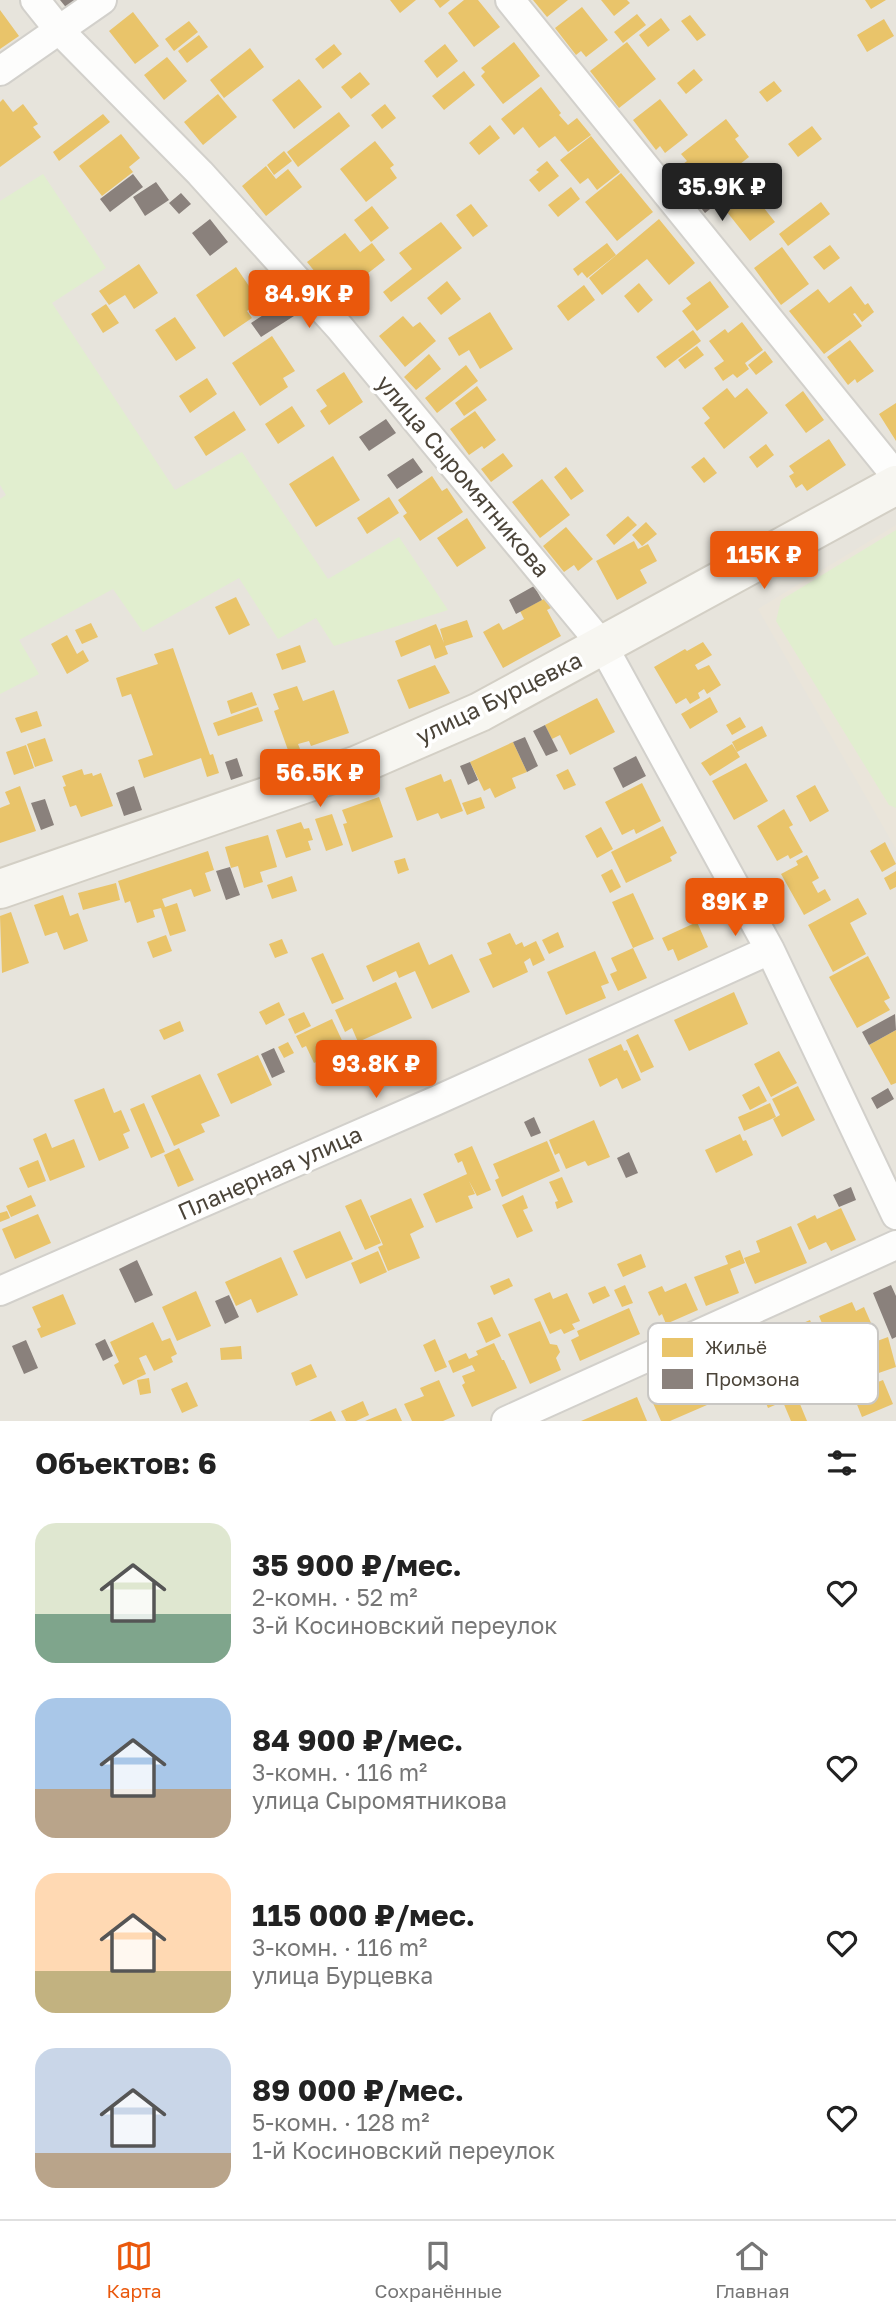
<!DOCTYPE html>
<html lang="ru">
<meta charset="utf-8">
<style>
:root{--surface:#fff;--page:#f6f6f6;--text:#222;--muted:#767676;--line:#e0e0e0;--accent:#ea580c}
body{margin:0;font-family:"Golos Text",sans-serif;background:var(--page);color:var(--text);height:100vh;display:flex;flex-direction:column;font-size:26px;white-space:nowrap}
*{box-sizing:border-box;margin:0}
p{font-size:23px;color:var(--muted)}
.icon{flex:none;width:38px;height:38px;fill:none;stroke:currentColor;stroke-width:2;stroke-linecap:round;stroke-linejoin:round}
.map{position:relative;height:1421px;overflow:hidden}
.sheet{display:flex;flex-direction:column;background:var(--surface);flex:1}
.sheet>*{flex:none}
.price{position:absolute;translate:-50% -60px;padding:0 16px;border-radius:7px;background:var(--accent);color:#fff;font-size:23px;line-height:46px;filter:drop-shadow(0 2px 4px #0008)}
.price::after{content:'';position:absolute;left:50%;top:42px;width:21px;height:16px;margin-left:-10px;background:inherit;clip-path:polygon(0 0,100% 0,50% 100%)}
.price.on{background:#222;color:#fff}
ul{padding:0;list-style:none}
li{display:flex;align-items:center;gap:21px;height:175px;padding:0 35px}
li span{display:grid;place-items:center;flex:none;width:196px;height:140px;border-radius:21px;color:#555}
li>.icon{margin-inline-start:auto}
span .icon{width:84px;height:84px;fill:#fffc;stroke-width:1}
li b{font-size:30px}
h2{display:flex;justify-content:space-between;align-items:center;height:84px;padding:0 35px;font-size:30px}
.dock{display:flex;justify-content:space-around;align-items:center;height:98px;border-top:2px solid var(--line);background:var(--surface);font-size:19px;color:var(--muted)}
.dock a{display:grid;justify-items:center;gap:4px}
.dock .on{color:var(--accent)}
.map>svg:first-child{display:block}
.residential{fill:#e7e4dc}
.education{fill:#eae5da}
.green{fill:#e1eecf}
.homes{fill:#e9c46a}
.industry{fill:#8a817c}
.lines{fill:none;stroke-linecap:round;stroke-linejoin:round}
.street-casing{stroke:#d2d0cb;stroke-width:32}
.secondary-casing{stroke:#d3cfc5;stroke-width:42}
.street{stroke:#fdfdfc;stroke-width:28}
.secondary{stroke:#f7f6f1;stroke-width:38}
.labels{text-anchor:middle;stroke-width:7;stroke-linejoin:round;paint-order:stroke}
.street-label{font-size:23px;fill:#4b4439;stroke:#fff}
.key{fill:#fff;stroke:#c9c7c4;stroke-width:2}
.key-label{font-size:19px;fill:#4b4439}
</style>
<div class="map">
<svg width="896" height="1421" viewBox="0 0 896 1421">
<rect width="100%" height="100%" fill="#f4f2ee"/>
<path class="residential" d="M0,0h896v1421h-896z"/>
<path class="education" d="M896,525v324l-138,-240z"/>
<path class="green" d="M43,174l63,94 -54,35 123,187 67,-38 86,127 71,-42 49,73 -114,36 -18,-28 -38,21 -39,-61 -96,54 -30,-43 -94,51 20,34 -39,20v-195l6,-4 -6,-10v-284z
M896,530v278l-7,-3 -113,-184 5,-21z"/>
<path class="homes" d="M390,0h26l-16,13z
M434,0h16l-10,8z
M464,0h14l22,27 -26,20 -26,-34z
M533,0h35l-21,17z
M601,0h26l3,3 -16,13z
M865,0h21l-15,9z
M582,7l26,33 -22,17 -5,-6 -5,4 -21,-27z
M0,10l19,26 -19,13z
M133,12l26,34 -24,18 -26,-33z
M637,14l9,11 -23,18 -9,-11z
M690,15l16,20 -9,6 -16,-20z
M661,18l9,12 -22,17 -9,-12z
M884,19l10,17 -27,16 -10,-17z
M189,21l9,11 -24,19 -9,-12z
M199,35l9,12 -21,16 -9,-12z
M514,42l26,34 -37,28 -22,-28 4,-4 -4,-4z
M627,42l29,37 -37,29 -29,-37z
M334,44l8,10 -19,15 -8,-10z
M445,44l13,17 -21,17 -13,-17z
M250,48l14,19 -40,31 -14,-18z
M167,57l20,24 -23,19 -20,-25z
M694,69l9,11 -17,14 -9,-11z
M464,71l11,14 -31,25 -12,-14z
M360,72l10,12 -19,15 -10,-12z
M299,79l23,28 -28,22 -22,-29z
M774,81l8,10 -15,11 -8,-10z
M541,87l20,26 -2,2 9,10 9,-7 14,17 -23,17 -13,-16 -16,12 -16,-21 -9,8 -13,-16z
M218,94l19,23 -34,28 -19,-23z
M3,99l10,13 10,-8 15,20 -5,3 8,10 -41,30v-65z
M660,99l28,36 -23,18 -5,-7 -4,4 -23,-30z
M385,104l11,14 -14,11 -11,-14z
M339,112l11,14 -52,41 -11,-15z
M103,114l7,8 -51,39 -6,-9z
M726,119l13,17 -4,3 14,18 -41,32 -10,-13 -3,3 -12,-15 4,-3 -6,-7z
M490,125l10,13 -21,17 -10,-12z
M812,126l10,13 -24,18 -10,-13z
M121,134l19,24 -11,9 4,5 -31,24 -23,-30z
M591,136l29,36 -23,18 -9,-12 -8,6 -20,-24z
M375,141l19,24 -4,3 7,10 -31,24 -26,-33z
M284,151l8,10 -18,14 -7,-10z
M547,161l12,15 -20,16 -10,-12 10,-8 -3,-2z
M266,166l10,13 12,-10 14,18 -36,29 -24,-30z
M621,173l32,39 -36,29 -32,-39z
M571,187l9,12 -22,18 -10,-12z
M752,193l23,29 -25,19 -23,-29z
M821,202l9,12 -42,32 -9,-12z
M471,204l17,22 -15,11 -17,-22z
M372,206l17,22 -18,14 -17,-22z
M659,219l36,44 -26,22 -22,-26 -45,36 -13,-17z
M441,222l21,26 -71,54 -8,-10 29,-23 -13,-16z
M345,233l15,19 12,-9 13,17 -49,38 -29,-36z
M607,243l9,12 -29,23 -5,-6 -4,4 -5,-7z
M830,245l10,13 -16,12 -11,-13z
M782,247l27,37 -28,21 -27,-37z
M139,264l19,29 -24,16 -9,-14 -16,10 -10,-14z
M236,267l24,35 -13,9 5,7 -28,19 -28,-42z
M447,281l14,18 -20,16 -14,-17z
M710,281l19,26 -32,24 -15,-20 9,-7 -5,-6z
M639,283l14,17 -15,13 -14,-17z
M584,285l11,15 -27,21 -11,-15z
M851,286l14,19 3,-2 6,9 -12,10 -7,-9 -2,1 9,12 -38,28 -35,-43 29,-22 11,14z
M106,304l13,19 -16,10 -12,-19z
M490,312l23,37 -33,20 -11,-19 -10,6 -11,-18z
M403,316l10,11 7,-5 16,19 -31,26 -26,-31z
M175,317l21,31 -20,13 -21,-31z
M742,322l21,28 -18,13 4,6 -12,9 -4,-4 -10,7 -9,-13 10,-7 -15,-20 16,-12 3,4z
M693,330l8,11 -36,27 -9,-11z
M272,336l23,35 -12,7 5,9 -28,19 -28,-43z
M850,340l24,31 -17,12 -2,-4 -7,6 -21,-28z
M697,346l7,9 -19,14 -7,-9z
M765,351l8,11 -17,13 -8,-10z
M429,354l12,15 -25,21 -12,-13z
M466,365l12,16 -41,32 -12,-15z
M344,372l19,30 -34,23 -9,-14 7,-5 -11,-16z
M207,378l10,16 -27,19 -11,-17z
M477,386l10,14 -23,16 -9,-13z
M727,388l8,10 12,-10 21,25 -44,36 -20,-26 6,-5 -8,-10z
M803,391l21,29 -18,13 -21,-28z
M896,403v38l-17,-27z
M292,406l13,20 -27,18 -13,-20z
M234,411l12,19 -40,26 -12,-19z
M475,411l21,29 -12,9 -2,-3 -13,9 -19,-26z
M829,439l17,26 -39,26 -5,-7 -6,4 -7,-12 5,-3 -5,-7z
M766,444l8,11 -17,13 -8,-11z
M503,453l10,13 -22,16 -10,-13z
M333,456l27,44 -44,27 -27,-43z
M704,457l13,16 -13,10 -13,-16z
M566,467l18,24 -13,9 -17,-23z
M432,476l10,15 5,-3 16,24 -43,29 -17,-25 4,-3 -9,-13z
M542,479l28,36 -30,23 -28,-36z
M389,497l10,16 -32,21 -10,-16z
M628,516l9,9 -23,20 -8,-10z
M467,518l19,30 -29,19 -20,-29z
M646,522l11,12 -15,12 -10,-11z
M566,527l27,32 -15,12 -4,-6 -10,7 -21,-26z
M634,541l4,8 10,-5 9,17 -17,9 7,13 -30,17 -21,-39z
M236,597l14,28 -21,10 -14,-28z
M546,598l5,10 -4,2 14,26 -58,32 -20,-36 16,-9 4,7 21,-11 -4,-8z
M467,620l6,17 -28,9 3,8 -13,5 -5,-14 -29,12 -6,-16 41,-17 8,19 -4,-14z
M91,623l7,14 -16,7 -7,-14z
M67,635l10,19 6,-4 6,11 -22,13 -16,-30z
M703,642l9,13 -17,10 3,5 11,-5 12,20 -14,9 -3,-5 -6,4 2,5 -10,6 -4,-6 -10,6 -22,-37 31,-18 2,2z
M300,645l6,17 -24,8 -6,-16z
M173,648l37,107 3,-1 6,19 -12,4 -6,-19 -57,20 -6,-18 15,-5 -22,-61 -9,3 -6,-19 42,-14 -4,-10z
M435,665l15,28 -41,16 -12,-29z
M297,686l6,15 31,-11 15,43 -38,13 -2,-5 -11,3 2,5 -11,4 -15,-42 5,-2 -6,-15z
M252,692l5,13 -26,9 -4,-13z
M710,697l8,15 -28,17 -9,-15z
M597,698l18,34 -45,23 -10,-20 -8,4 -7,-14z
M258,707l5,14 -45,15 -5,-13z
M37,711l5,15 -21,7 -6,-15z
M740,717l6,10 -14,8 -6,-10z
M762,726l5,10 -30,16 -5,-10z
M45,738l8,23 -18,6 -8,-23z
M513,742l14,30 -15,6 4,10 -21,10 -5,-10 -6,3 -14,-29z
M732,744l8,13 -30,19 -9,-13z
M26,745l8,23 -20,7 -8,-23z
M746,763l22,38 -34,19 -22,-39z
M82,769l2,6 8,-2 1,3 8,-3 12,33 -32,11 -5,-12 -6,2 -7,-20 3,-1 -4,-10z
M568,769l8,16 -12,5 -8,-15z
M441,774l3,8 7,-3 12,32 -22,8 -3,-6 -21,8 -12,-33z
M642,783l19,38 -25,13 -2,-5 -12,6 -17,-33z
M815,785l14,26 -19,11 -14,-26z
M20,786l16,45 -36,12v-35l10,-4 -5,-12z
M379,797l14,40 -41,15 -9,-28 4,-1 -5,-13z
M481,797l4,11 -18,7 -5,-12z
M784,809l9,16 -4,2 14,25 -13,7 -2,-4 -11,6 -20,-35z
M332,814l11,31 -17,6 -11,-32z
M301,822l3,7 5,-1 4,12 -5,1 3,9 -25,8 -10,-28z
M663,826l14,27 -7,4 2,4 -46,22 -15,-31z
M601,827l12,22 -16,9 -12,-22z
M268,835l9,32 -17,5 3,10 -19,6 -6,-22 -7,2 -6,-21z
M885,842l11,22 -14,8 -12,-21z
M208,851l6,19 -9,3 6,18 -17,6 -3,-8 -29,10 3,8 12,-4 9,28 -16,5 -9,-28 -8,2 2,7 -18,6 -7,-22 -5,2 -7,-22z
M807,855l12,23 -7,4 6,11 7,-4 6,11 -27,15 -23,-41 17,-9 -2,-4z
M405,858l4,12 -11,4 -4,-13z
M612,869l9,18 -11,6 -9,-18z
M896,871v16l-6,3 -6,-12z
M292,876l5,15 -25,8 -5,-14z
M116,883l4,17 -37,10 -5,-17z
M633,893l21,46 -21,9 14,30 -29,13 -8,-17 7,-3 -6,-13 22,-10 -21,-46z
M63,895l7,21 8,-3 10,28 -24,9 -7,-18 -12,4 -11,-31z
M858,898l9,16 -17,9 16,31 -33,18 -25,-47z
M11,912l18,51 -27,10 -2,-57z
M697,922l11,25 -30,14 -5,-12 -5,2 -6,-13z
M558,932l6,15 -15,7 -7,-14z
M510,933l6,12 6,-3 2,5 12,-6 9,19 -12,6 -3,-8 -6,4 4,10 -35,16 -14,-29 13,-5 -5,-11z
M166,935l6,16 -19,7 -6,-16z
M282,939l6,14 -13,5 -6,-14z
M419,942l10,23 23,-11 18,38 -38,17 -17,-38 -16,7 -3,-7 -23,11 -7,-16z
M595,951l14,32 -8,3 5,12 -40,17 -19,-43z
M323,953l21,46 -12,5 -21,-46z
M868,956l22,42 -6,3 6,9 -33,18 -28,-51z
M396,982l16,36 -54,24 -6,-14 -7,4 -10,-22z
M734,992l14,32 -59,27 -15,-31z
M279,1002l6,13 -19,10 -7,-13z
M304,1012l7,14 -16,8 -7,-15z
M332,1019l14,30 -32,14 -8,-17 -4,2 -6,-12z
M180,1021l4,10 -20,9 -5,-10z
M896,1030v53l-5,2 -22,-40z
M638,1034l16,33 -13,6 -15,-33z
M288,1042l6,11 -10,5 -6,-11z
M621,1044l3,7 3,-1 14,30 -19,9 -5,-11 -17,9 -12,-28z
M779,1051l18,32 -26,14 -17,-33z
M258,1055l14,30 -41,19 -14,-30z
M200,1074l20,42 -19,8 4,8 -31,14 -23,-50z
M759,1086l8,15 -17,9 -8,-15z
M798,1086l17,34 -33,17 -9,-18 7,-4 -8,-16z
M104,1088l10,25 7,-3 9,21 -7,3 6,14 -30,13 -25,-61z
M144,1103l21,49 -14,6 -21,-49z
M770,1103l6,14 -32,14 -6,-14z
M594,1120l16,37 -22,9 -3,-5 -19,8 -7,-16 -4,2 -6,-15z
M46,1133l6,15 22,-9 11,28 -35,14 -17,-42z
M740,1134l3,7 3,-1 7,15 -37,18 -11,-23z
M547,1141l13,30 -58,26 -7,-17 4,-2 -6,-14z
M472,1146l19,44 -14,6 -8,-15 6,13 -7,2 5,12 -37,15 -13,-29 44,-20 -5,-13 -4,2 -4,-9z
M179,1148l15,32 -16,7 -14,-32z
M38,1160l8,21 -18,7 -9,-20z
M562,1177l11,25 -16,7 -2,-7 3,-1 -9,-19z
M31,1195l5,11 -25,11 -5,-11z
M523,1195l5,13 -5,2 10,21 -16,7 -15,-33z
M411,1198l13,29 -14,7 10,24 -32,13 -10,-24 5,-2 -13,-29z
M361,1199l20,44 -16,7 -20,-44z
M841,1208l15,32 -25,11 -5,-9 -17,8 -12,-26 18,-9 2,4z
M7,1211l3,7 -10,4v-9z
M38,1214l13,29 -36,16 -13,-30z
M791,1226l16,37 -52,21 -11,-26 16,-6 -4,-11z
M340,1231l13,28 -47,20 -13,-28z
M740,1250l5,13 -15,6 9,24 -33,13 -12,-29 34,-13 -3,-8z
M378,1251l9,21 -27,12 -9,-21z
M641,1254l5,13 -23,10 -6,-13z
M281,1257l17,38 -41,18 -6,-14 -15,7 -11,-24z
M509,1278l4,8 -19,9 -4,-9z
M686,1283l12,27 -32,14 -4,-10 -3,2 -11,-24 14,-6 3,6z
M625,1285l8,18 -11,4 -8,-17z
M605,1286l5,10 -17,8 -5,-11z
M196,1291l15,35 -34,15 -15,-34z
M550,1292l3,7 14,-6 13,28 -8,3 3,5 -11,5 -3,-5 -11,5 -16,-35z
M63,1294l13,30 -35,14 -4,-9 4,-2 -9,-20z
M852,1302l4,9 8,-4 11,25 -18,7 -3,-6 -24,10 -11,-27z
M629,1308l11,26 -60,27 -9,-21 8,-4 -2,-5z
M492,1317l9,19 -15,7 -9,-20z
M810,1320l17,40 -35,15 -17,-40z
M540,1321l10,23 7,1 3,7 -4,6 5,12 -31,14 -22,-50z
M153,1322l9,19 8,-3 7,16 -6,3 2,5 -19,9 -8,-16 -7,3 7,16 -23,11 -9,-20 5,-3 -9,-20z
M888,1337l8,30 -26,9 -9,-24 10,-3 -2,-5z
M435,1339l12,28 -12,5 -12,-27z
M494,1343l8,17h2l13,28 -45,19 -10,-22 3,-2 -3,-7 13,-5 -3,-6 -19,8 -5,-12 18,-8 3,6 9,-4 -2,-4z
M241,1346l1,13 -21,1 -1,-12z
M311,1364l6,13 -21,9 -5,-13z
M786,1370l21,51h-16l-19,-45z
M693,1372l14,33 -37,16h-9l-13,-29z
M149,1378l2,15 -11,2 -3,-15z
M772,1378l10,24 -14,6 -10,-24z
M867,1378l3,7 13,-5 10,24 -31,13 -8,-20 -5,2 -5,-12z
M439,1380l16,36 -12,5h-31l-8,-17 20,-8 -4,-8z
M187,1382l11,24 -16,7 -11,-24z
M637,1397l10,24h-66z
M363,1401l6,14 -13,6h-10l-5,-10z
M396,1408l6,13h-37z
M331,1411l5,10h-27z"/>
<path class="industry" d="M60,0h20l-11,11z
M133,174l10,13 -33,25 -10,-13z
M156,182l13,18 -24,16 -12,-19z
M714,185l10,13 -19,15 -10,-13z
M181,193l10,11 -12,10 -10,-11z
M210,219l18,23 -18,14 -18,-23z
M285,301l9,15 -33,21 -10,-14z
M386,419l10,14 -27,18 -10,-14z
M413,458l10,14 -26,17 -10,-14z
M534,586l8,14 -26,14 -7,-14z
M545,725l13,26 -12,5 -13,-25z
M525,737l13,29 -11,6 -14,-30z
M636,756l10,20 -23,12 -10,-20z
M237,758l6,18 -12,4 -6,-18z
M470,762l8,18 -10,5 -8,-19z
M134,786l8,24 -18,6 -8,-23z
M45,799l9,26 -13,5 -10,-27z
M230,867l10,28 -14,5 -10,-29z
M895,1014l1,16 -27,15 -7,-13z
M274,1048l11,24 -13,6 -11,-24z
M888,1088l6,11 -17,10 -6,-11z
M534,1117l7,16 -10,4 -7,-15z
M629,1152l9,21 -12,5 -9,-20z
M851,1187l5,13 -17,7 -6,-12z
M137,1260l16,35 -18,8 -16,-34z
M891,1285l5,11v41l-4,2 -19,-46z
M229,1295l10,22 -14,7 -10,-23z
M105,1339l8,17 -10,5 -8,-17z
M26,1340l12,28 -14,6 -12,-28z"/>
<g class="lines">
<defs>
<path id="street" d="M35,0l24,30 141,143 140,155 263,318 167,304 126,265
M510,0l386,476
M0,71l102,-71
M0,1291l433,-189 337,-152
M506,1421l390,-176"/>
<path id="secondary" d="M0,889l358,-124 122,-53 416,-227"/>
</defs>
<use href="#street" class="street-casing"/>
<use href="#secondary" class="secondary-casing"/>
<use href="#street" class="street"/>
<use href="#secondary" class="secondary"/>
</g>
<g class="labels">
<g class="street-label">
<text transform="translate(463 476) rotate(50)" y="8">улица Сыромятникова</text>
<text transform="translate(499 698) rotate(-26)" y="8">улица Бурцевка</text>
<text transform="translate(270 1173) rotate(-24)" y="8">Планерная улица</text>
</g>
</g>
<rect x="648" y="1323" width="230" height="81" rx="10" class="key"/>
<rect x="662" y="1338" width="31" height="19" fill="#e9c46a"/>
<rect x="662" y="1369" width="31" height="20" fill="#8a817c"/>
<g class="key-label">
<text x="705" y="1354">Жильё</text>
<text x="705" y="1386">Промзона</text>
</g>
</svg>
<b class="price on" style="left:722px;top:223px">35.9K ₽</b>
<b class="price" style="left:309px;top:330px">84.9K ₽</b>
<b class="price" style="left:764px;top:591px">115K ₽</b>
<b class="price" style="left:320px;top:809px">56.5K ₽</b>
<b class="price" style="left:735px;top:938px">89K ₽</b>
<b class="price" style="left:376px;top:1100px">93.8K ₽</b>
</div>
<section class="sheet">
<h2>Объектов: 6<svg class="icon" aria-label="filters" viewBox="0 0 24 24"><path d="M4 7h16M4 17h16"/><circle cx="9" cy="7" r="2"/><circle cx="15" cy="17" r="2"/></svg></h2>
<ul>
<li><span style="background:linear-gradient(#dfe7d0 65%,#7fa58c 0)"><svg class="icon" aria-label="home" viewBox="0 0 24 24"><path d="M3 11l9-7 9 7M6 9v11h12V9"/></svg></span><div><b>35 900 ₽/мес.</b><p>2-комн. · 52 m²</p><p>3-й Косиновский переулок</p></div><svg class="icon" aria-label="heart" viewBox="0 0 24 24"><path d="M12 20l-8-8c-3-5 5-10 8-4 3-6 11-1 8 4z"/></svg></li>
<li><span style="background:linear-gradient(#a9c7e8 65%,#b9a48a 0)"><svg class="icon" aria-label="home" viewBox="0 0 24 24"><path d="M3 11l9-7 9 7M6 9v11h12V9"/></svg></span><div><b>84 900 ₽/мес.</b><p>3-комн. · 116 m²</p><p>улица Сыромятникова</p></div><svg class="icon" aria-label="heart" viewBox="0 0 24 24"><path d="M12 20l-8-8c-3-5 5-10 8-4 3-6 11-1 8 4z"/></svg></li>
<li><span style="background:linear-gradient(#ffd9b3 70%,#c2b280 0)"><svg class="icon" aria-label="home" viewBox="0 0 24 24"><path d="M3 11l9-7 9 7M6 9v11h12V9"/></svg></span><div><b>115 000 ₽/мес.</b><p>3-комн. · 116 m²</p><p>улица Бурцевка</p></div><svg class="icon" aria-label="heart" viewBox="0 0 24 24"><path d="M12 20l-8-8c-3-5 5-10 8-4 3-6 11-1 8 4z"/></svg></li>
<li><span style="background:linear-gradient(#c9d6e8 75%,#b9a48a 0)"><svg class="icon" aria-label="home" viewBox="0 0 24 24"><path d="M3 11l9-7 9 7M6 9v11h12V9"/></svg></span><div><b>89 000 ₽/мес.</b><p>5-комн. · 128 m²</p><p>1-й Косиновский переулок</p></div><svg class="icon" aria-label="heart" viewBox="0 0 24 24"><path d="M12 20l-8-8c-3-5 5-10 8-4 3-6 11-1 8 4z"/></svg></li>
</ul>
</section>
<nav class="dock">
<a class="on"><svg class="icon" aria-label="map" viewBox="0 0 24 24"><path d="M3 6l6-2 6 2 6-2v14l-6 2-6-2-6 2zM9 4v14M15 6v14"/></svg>Карта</a>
<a><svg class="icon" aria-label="saved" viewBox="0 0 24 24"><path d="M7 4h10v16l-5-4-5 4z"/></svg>Сохранённые</a>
<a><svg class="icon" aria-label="home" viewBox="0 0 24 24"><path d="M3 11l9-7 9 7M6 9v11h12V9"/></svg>Главная</a>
</nav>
